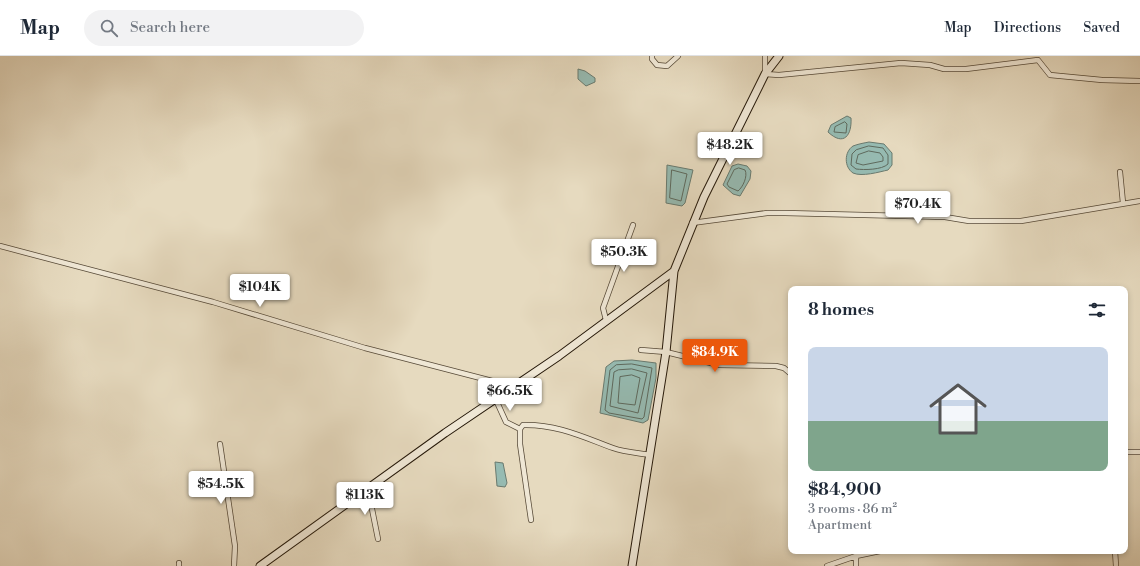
<!DOCTYPE html>
<meta charset="utf-8">
<style>
:root{--surface:#fff;--page:#f2f2f3;--text:#1f2937;--muted:#747a83;--line:#e0e1e3;--accent:#ea580c}
body{margin:0;font-family:"Libre Bodoni",serif;background:var(--page);color:var(--text);height:100vh;display:flex;flex-direction:column;font-size:15px;white-space:nowrap}
*{box-sizing:border-box;margin:0}
p{font-size:13px;color:var(--muted)}
.icon{flex:none;width:22px;height:22px;fill:none;stroke:currentColor;stroke-width:2;stroke-linecap:round;stroke-linejoin:round}
.map{position:relative;flex:1;overflow:hidden}
.side{position:absolute;left:788px;top:230px;width:340px;height:268px;display:flex;flex-direction:column;background:var(--surface);border-radius:8px;box-shadow:0 2px 6px #0003}
.side>*{flex:none}
.price{position:absolute;translate:-50% -34px;padding:0 9px;border-radius:4px;background:#fff;color:#222;font-size:13px;line-height:26px;filter:drop-shadow(0 1px 2px #0008)}
.price::after{content:'';position:absolute;left:50%;top:24px;width:12px;height:9px;margin-left:-6px;background:inherit;clip-path:polygon(0 0,100% 0,50% 100%)}
.price.active{background:var(--accent);color:#fff}
ul{padding:0;list-style:none}
li{display:grid;align-content:center;gap:8px;height:212px;padding:0 20px}
li span{display:grid;place-items:center;height:124px;border-radius:8px;color:#555}
li>.icon{margin-inline-start:auto}
span .icon{width:72px;height:72px;fill:#fffc;stroke-width:1}
li b{font-size:17px}
h2{display:flex;justify-content:space-between;align-items:center;height:48px;padding:0 20px;font-size:17px}
header{display:flex;align-items:center;gap:24px;box-sizing:border-box;height:56px;padding:0 20px;background:var(--surface);border-bottom:1px solid var(--line)}
header strong{font-size:19px}
nav{display:flex;gap:22px;margin-inline-start:auto;font-size:14px}
.search{width:280px;height:36px;background:var(--page);display:flex;align-items:center;gap:10px;box-sizing:border-box;padding:0 14px;border-radius:22px;color:var(--muted);font-size:15px}
.map>svg:first-child{display:block}
.water{fill:#96bbb2;stroke:#697a6f}
.lines{fill:none;stroke-linecap:round;stroke-linejoin:round}
.shore{stroke:#5e6a5e;stroke-width:1}
.street-casing{stroke:#564937;stroke-width:6}
.secondary-casing{stroke:#26190a;stroke-width:9}
.street{stroke:#efe7d5;stroke-width:4.5}
.secondary{stroke:#efe7d5;stroke-width:7}
</style>
<header>
<strong>Map</strong>
<div class="search"><svg class="icon" aria-label="search" viewBox="0 0 24 24"><circle cx="10" cy="10" r="6"/><path d="M15 15l6 6"/></svg>Search here</div>
<nav><a>Map</a><a>Directions</a><a>Saved</a></nav>
</header>
<div class="map">
<svg width="1140" height="510" viewBox="0 0 1140 510">
<rect width="100%" height="100%" fill="#e6dabf"/>
<filter id="stains"><feTurbulence type="fractalNoise" baseFrequency=".005" numOctaves="4"/><feColorMatrix values="0 0 0 0 .2 0 0 0 0 .09 0 0 0 0 .02 0 0 0 .5 -.17"/></filter>
<radialGradient id="worn" r=".72"><stop offset=".6" stop-color="#630" stop-opacity="0"/><stop offset="1" stop-color="#630" stop-opacity=".3"/></radialGradient>
<path class="water" d="M578,13l7,2 10,7v4l-9,4 -8,-7z
M847,60l4,2c1,17 -7,29 -23,14l3,-7z
M869,86l15,2 8,9v12l-4,5c-9,2 -26,7 -35,3 -9,-6 -9,-21 0,-27 5,-2 11,-3 16,-4z
M738,108l9,2 4,5 -1,8 -10,17 -7,-2 -10,-9 9,-19z
M667,109l26,5 -8,33 -3,3 -16,-3z
M632,304l24,3v15l-8,42 -5,3 -43,-10 6,-46 8,-6z
M495,406l8,1 4,20 -2,4 -8,-1z"/>
<g class="lines">
<path class="shore" d="M845,66l2,2 -1,9 -12,-1 1,-5z
M869,90l14,2 5,7v9c-6,6 -24,6 -32,5l-5,-4 1,-11 4,-4z
M869,95l11,2 3,4v4l-20,4 -7,-2 2,-8z
M739,112l6,2c3,6 -2,17 -7,21l-9,-4 -2,-3 7,-14z
M672,114l15,4 -6,27 -11,-3z
M632,308l20,4 -8,49 -2,2 -33,-6 -4,-3 5,-40 6,-5z
M632,313l15,4 -9,40 -28,-7 4,-34 4,-2z
M632,319l8,3 -5,27 -17,-2 2,-26z"/>
<defs>
<path id="street" d="M652,0v3l5,6 10,1 11,-10
M765,0v18l14,1 122,-12 29,2 14,4h22l72,-9 12,15 52,5 38,1
M1120,116l3,31
M692,167l75,-10h18l160,4 24,4h52l119,-20
M0,190l213,56 152,46 131,34 9,11
M606,264l-3,-12 30,-83
M641,294l25,2 53,13 57,1 8,2 7,6
M496,344l10,22 14,7
M220,388l15,102 -1,20
M1125,396h15
M368,433l10,50
M531,464l-11,-76v-15l3,-4c33,-1 60,12 90,23 11,4 25,5 37,7
M1115,495l1,15
M856,500v10
M179,507v3
M827,510l29,-10 24,-5"/>
<path id="secondary" d="M260,510l185,-133 114,-77 115,-85
M632,510l34,-214 8,-81 30,-74 61,-123 14,-18"/>
</defs>
<use href="#street" class="street-casing"/>
<use href="#secondary" class="secondary-casing"/>
<use href="#street" class="street"/>
<use href="#secondary" class="secondary"/>
</g>
<rect width="100%" height="100%" filter="url(#stains)"/>
<rect width="100%" height="100%" fill="url(#worn)"/>
</svg>
<b class="price" style="left:730px;top:110px">$48.2K</b>
<b class="price" style="left:918px;top:169px">$70.4K</b>
<b class="price" style="left:624px;top:217px">$50.3K</b>
<b class="price" style="left:260px;top:252px">$104K</b>
<b class="price active" style="left:715px;top:317px">$84.9K</b>
<b class="price" style="left:510px;top:356px">$66.5K</b>
<b class="price" style="left:221px;top:449px">$54.5K</b>
<b class="price" style="left:365px;top:460px">$113K</b>
<section class="side">
<h2>8 homes<svg class="icon" aria-label="filters" viewBox="0 0 24 24"><path d="M4 7h16M4 17h16"/><circle cx="9" cy="7" r="2"/><circle cx="15" cy="17" r="2"/></svg></h2>
<ul>
<li><span style="background:linear-gradient(#c9d6e8 60%,#7fa58c 0)"><svg class="icon" aria-label="home" viewBox="0 0 24 24"><path d="M3 11l9-7 9 7M6 9v11h12V9"/></svg></span><div><b>$84,900</b><p>3 rooms · 86 m²</p><p>Apartment</p></div></li>
</ul>
</section>
</div>
